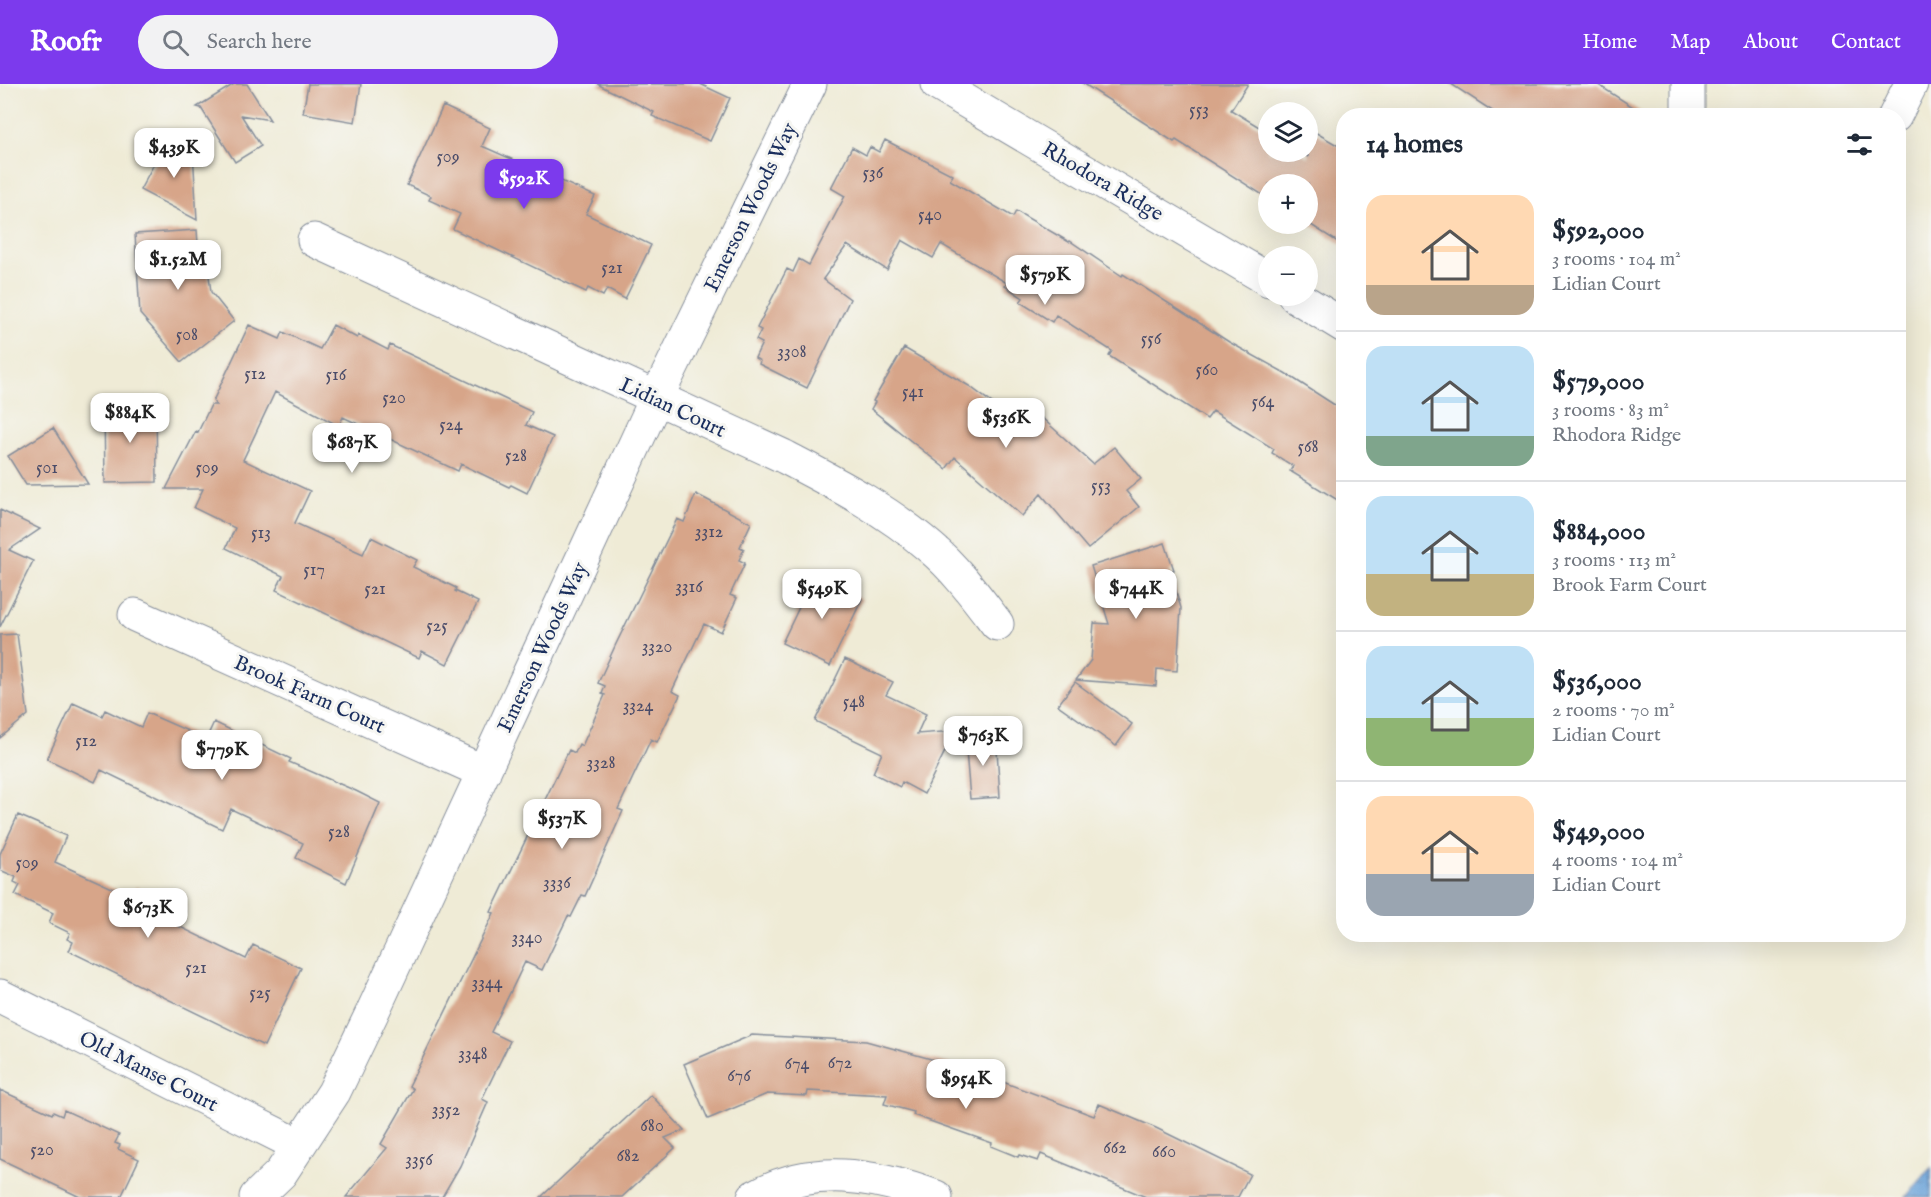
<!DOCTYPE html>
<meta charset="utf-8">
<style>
:root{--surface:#fff;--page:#f2f2f3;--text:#1f2937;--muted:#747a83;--line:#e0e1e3;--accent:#7c3aed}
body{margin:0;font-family:"IM FELL English",serif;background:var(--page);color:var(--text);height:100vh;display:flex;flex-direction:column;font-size:22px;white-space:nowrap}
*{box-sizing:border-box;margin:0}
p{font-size:20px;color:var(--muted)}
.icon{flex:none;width:33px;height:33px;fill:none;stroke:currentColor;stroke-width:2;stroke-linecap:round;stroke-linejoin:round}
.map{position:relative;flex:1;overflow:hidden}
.sheet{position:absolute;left:1336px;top:24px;width:570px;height:834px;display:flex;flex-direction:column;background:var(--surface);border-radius:24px;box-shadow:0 6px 24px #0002}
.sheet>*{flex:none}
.controls{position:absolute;left:1258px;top:18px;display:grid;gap:12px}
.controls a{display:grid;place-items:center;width:60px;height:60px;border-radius:50%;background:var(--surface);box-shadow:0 6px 24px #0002;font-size:30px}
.price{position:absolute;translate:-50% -51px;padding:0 14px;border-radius:12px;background:#fff;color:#222;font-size:20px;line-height:39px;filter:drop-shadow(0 2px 3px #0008)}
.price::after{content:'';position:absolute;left:50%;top:36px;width:18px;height:14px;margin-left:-9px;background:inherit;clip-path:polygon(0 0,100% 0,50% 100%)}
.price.on{background:var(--accent);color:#fff}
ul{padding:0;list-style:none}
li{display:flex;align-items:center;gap:18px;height:150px;padding:0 30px}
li+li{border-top:2px solid var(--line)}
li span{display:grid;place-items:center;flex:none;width:168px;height:120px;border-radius:18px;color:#555}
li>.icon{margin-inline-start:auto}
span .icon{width:72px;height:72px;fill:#fffc;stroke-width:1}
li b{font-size:26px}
h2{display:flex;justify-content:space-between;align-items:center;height:72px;padding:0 30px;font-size:26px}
header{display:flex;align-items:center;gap:36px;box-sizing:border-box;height:84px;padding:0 30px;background:var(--accent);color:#fff}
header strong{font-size:28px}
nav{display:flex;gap:33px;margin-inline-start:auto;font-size:21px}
.search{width:420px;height:54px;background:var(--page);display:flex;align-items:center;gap:15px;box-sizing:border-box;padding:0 21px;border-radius:33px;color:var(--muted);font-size:22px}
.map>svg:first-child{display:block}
.water{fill:url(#water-ripples);stroke:#42689b;stroke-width:1.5}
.building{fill:#d7a589}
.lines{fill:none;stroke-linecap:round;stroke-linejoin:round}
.minor-casing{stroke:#858d9a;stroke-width:35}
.minor{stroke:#fff;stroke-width:33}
.labels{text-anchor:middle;stroke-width:6;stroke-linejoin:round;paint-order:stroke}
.number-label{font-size:18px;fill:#4a4c69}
.street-label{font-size:21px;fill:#1b2f5e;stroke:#f6f6f2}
</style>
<header>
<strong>Roofr</strong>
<div class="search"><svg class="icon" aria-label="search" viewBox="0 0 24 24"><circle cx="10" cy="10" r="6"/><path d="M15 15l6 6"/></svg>Search here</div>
<nav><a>Home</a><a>Map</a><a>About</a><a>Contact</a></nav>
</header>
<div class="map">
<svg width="1931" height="1113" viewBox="0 0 1931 1113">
<defs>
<pattern id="water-ripples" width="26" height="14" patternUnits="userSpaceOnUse" patternTransform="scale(1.5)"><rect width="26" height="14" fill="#69a2d8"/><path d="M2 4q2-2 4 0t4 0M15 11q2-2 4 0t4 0" fill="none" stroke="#5684b2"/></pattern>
</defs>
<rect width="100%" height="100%" fill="#f6f6f2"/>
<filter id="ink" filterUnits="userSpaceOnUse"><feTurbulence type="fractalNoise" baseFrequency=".0167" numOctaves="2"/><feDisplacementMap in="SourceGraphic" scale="12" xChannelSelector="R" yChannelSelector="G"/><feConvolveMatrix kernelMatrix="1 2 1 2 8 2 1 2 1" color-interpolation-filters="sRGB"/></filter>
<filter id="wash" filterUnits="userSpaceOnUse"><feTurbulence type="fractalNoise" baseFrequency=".008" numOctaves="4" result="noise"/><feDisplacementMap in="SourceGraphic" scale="24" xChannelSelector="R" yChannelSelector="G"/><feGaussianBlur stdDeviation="1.35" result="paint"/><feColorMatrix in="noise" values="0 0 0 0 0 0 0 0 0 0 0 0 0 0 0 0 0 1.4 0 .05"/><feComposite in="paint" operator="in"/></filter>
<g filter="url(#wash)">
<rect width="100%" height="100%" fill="#efebd6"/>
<path class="water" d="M1931,1084v29h-25z"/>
<g id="blocks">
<path class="building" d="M234,0h13l23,36 -29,-5 20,31 -26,16 -34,-54 -4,-1z
M308,0h53l-6,38 -52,-9z
M597,0h103l30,14 -20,43 -58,-25 2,-4z
M1084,0h164l-17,26 38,23v19h30l9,5v-29l36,21v97l-36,-23v-39h-39v15l-93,-59 -2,2z
M1451,0h146l50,32h-147z
M443,22l47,22 -8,18 113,50 -9,18 65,31 -26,54 -18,-10 -4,7 -15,-8 -2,4 -133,-63 7,-15 -31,-14 2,-4 -24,-11z
M168,54l25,13 4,69 -57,-30z
M885,56l68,35 -3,5 63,37 3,-6 53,31 1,-1 52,35 1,-2 106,68 56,31 59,38v93l-54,-33 3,-5 -21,-13 2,-4 -61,-38 -6,8 -98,-63 3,-5 -56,-36 -4,7 -32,-20 3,-4 -18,-12 2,-3 -66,-39 -8,14 -31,-18 -15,30 -40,-25 -24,34 27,20 -43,89 -48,-24 1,-3 -5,-3 7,-15 -6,-3 5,-10 -4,-2 30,-59 6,3 6,-13 10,6 36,-69 -14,-8 21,-41 14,8 4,-8 9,5z
M197,146l2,30 8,-1 4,33 23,29 -52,41 -42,-48 -5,-80z
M249,241l31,14 3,-7 37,17 13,-24 24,13 2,-3 29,15 2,-5 142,67 -6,13 27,12 -26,56 -16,-8 -2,2 -48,-23 -3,7 -115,-54 -4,9 -64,-34 -32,68 67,31 -15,32 68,31 8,-17 46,23 -4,7 43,21 -1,3 23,11 -31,62 -25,-13 -3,7 -143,-68 7,-14 -57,-28 9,-20 -41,-20 9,-19h-37l30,-58 2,1 13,-27h5l-3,-4z
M904,264l65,38 61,45 12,-13 51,46 21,-17 27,32 -15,12 13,16 -51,42 -47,-55 -19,22 -67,-59 -9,12 -75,-60 4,-7 -2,-1z
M156,321l1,77 -52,1 -1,-77z
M53,344l35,56 -62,1 -18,-29z
M696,410l55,29 -11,24 4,2 -5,11 6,3 -15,32 7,3 -16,34 -17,-8 -32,67 8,4 -23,47 -6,-3 -33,70 5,2 -38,85 -3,-1 -11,22 -3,-1 -26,54 -17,-8 -34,70 19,9 -28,58 6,3 -28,64 -18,31h-96l41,-49 -6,-4 32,-55 -4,-3 85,-173 -3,-1 78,-162 6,3 4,-9 3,2 23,-51 -3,-1 3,-8 -7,-3 18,-39 61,-125 7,3z
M0,426l40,19 -31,21 24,11 -33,66z
M1165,459l9,27 -4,1 11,37 -4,63 -20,-2 -1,17 -80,-6 15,-20 3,-37 15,1 -18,-58z
M816,488l28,14 -2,4 20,9 -32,67 -48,-23z
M17,550l11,81 -28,23v-103z
M845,575l48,23 -7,13 40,19 -9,20 38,-3 -31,63 -22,-12 -2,5 -27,-14 9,-20 -67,-32z
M1075,598l57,42 -16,22 -58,-41z
M73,619l29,13 3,-6 36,17 6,-14 59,26 8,-17 77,37 -2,3 67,29 24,12 -34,80 -50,-25 7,-15 -72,-34 -9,20 -121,-59 -6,12 -48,-23z
M996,650l4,63 -30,2 -5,-61z
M18,731l48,21 -11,26 77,35 4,-10 49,24 -7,15 68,33 7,-14 48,23 -37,78 -195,-95 4,-9 -6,-3 3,-6 -21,-10 4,-10 -38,-18 5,-10 -6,-3 2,-5 -16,-7v-16z
M752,951l114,6 105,29 123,46 5,-12 57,24 94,46 -12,23h-92l-105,-43 -3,7 -19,-6 -1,2 -27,-11 1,-3 -79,-28 1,-3 -30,-8 3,-9 -79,-4 -1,5 -40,-2 -59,25 -24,-55z
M0,1006l52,24 1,-2 9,4 2,-6 55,25 -4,8 5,2 -2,4 21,10 -18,38h-41l-80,-38z
M651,1011l33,35 -19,8 10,10 -53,49h-81z"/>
</g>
</g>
<g filter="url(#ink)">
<use href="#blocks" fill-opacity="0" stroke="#858d9a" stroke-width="1.5"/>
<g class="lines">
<defs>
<path id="minor" d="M937,0l332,196
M1688,0v29l2,3
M1895,32l16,-32
M314,156l469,216c52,27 103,53 148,92 25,21 46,50 66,76
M1295,212l49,30
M135,531l349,157
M0,912l298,149
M256,1113l25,-24 53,-81 39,-81 283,-612 154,-315
M754,1113c59,-34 121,-22 182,0"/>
</defs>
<use href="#minor" class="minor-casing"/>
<use href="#minor" class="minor"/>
</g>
</g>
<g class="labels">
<g class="number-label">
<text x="1199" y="31">553</text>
<text x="448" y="78">509</text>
<text x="873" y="94">536</text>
<text x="930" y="136">540</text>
<text x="612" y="189">521</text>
<text x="187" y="256">508</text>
<text x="1151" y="260">556</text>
<text x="792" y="273">3308</text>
<text x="1207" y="291">560</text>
<text x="255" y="295">512</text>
<text x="336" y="296">516</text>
<text x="913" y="313">541</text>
<text x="394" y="319">520</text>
<text x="1263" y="323">564</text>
<text x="451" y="346">524</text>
<text x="1308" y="368">568</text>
<text x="516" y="377">528</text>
<text x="47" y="389">501</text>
<text x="207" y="389">509</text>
<text x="1101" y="407">553</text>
<text x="709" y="453">3312</text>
<text x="261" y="454">513</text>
<text x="314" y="491">517</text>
<text x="689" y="508">3316</text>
<text x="375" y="510">521</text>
<text x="437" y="547">525</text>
<text x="657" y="568">3320</text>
<text x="854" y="623">548</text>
<text x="638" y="627">3324</text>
<text x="86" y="662">512</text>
<text x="601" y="684">3328</text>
<text x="339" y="753">528</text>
<text x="27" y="784">509</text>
<text x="557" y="804">3336</text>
<text x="527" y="859">3340</text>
<text x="196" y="889">521</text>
<text x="487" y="904">3344</text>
<text x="260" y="914">525</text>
<text x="473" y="975">3348</text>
<text x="840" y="984">672</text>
<text x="797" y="985">674</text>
<text x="739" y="997">676</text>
<text x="446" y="1031">3352</text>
<text x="652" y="1047">680</text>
<text x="1115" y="1069">662</text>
<text x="42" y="1071">520</text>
<text x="1164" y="1073">660</text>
<text x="628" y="1077">682</text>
<text x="419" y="1081">3356</text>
</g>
<g class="street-label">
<text transform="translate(1103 97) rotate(30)" y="7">Rhodora Ridge</text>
<text transform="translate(750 123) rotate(-64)" y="7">Emerson Woods Way</text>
<text transform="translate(673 323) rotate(25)" y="7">Lidian Court</text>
<text transform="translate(542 563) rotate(-65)" y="7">Emerson Woods Way</text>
<text transform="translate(310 610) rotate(24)" y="7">Brook Farm Court</text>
<text transform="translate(149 987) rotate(27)" y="7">Old Manse Court</text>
</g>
</g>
</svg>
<div class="controls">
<a><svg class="icon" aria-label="layers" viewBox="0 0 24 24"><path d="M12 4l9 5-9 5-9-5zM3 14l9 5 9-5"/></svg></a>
<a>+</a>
<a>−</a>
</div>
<b class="price" style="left:174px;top:95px">$439K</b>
<b class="price on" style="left:524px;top:126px">$592K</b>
<b class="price" style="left:178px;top:207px">$1.52M</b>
<b class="price" style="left:1045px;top:222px">$579K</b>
<b class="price" style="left:130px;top:360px">$884K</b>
<b class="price" style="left:1006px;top:365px">$536K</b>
<b class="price" style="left:352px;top:390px">$687K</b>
<b class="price" style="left:822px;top:536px">$549K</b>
<b class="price" style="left:1136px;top:536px">$744K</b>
<b class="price" style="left:983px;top:683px">$763K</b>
<b class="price" style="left:222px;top:697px">$779K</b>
<b class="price" style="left:562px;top:766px">$537K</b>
<b class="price" style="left:148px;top:855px">$673K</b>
<b class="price" style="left:966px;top:1026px">$954K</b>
<section class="sheet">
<h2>14 homes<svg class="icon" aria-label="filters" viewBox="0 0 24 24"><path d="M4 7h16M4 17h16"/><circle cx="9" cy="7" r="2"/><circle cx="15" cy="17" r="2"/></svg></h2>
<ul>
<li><span style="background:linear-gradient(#ffd9b3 75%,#b9a48a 0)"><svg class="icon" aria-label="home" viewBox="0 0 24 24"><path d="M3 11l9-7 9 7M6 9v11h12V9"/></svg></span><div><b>$592,000</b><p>3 rooms · 104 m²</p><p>Lidian Court</p></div></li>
<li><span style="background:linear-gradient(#bfe0f5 75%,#7fa58c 0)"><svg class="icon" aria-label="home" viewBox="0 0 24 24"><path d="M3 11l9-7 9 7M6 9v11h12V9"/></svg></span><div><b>$579,000</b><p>3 rooms · 83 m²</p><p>Rhodora Ridge</p></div></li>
<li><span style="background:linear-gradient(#bfe0f5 65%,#c2b280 0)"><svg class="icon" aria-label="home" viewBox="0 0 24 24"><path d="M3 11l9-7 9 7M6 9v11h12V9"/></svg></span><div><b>$884,000</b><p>3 rooms · 113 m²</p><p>Brook Farm Court</p></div></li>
<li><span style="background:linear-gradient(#bfe0f5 60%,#8fb573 0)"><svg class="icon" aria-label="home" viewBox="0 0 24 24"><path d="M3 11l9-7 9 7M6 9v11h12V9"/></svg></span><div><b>$536,000</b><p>2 rooms · 70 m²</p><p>Lidian Court</p></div></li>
<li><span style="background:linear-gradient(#ffd9b3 65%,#9aa5b1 0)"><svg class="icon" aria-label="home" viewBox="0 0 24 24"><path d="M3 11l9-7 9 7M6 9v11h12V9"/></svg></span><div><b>$549,000</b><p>4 rooms · 104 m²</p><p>Lidian Court</p></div></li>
</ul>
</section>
</div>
